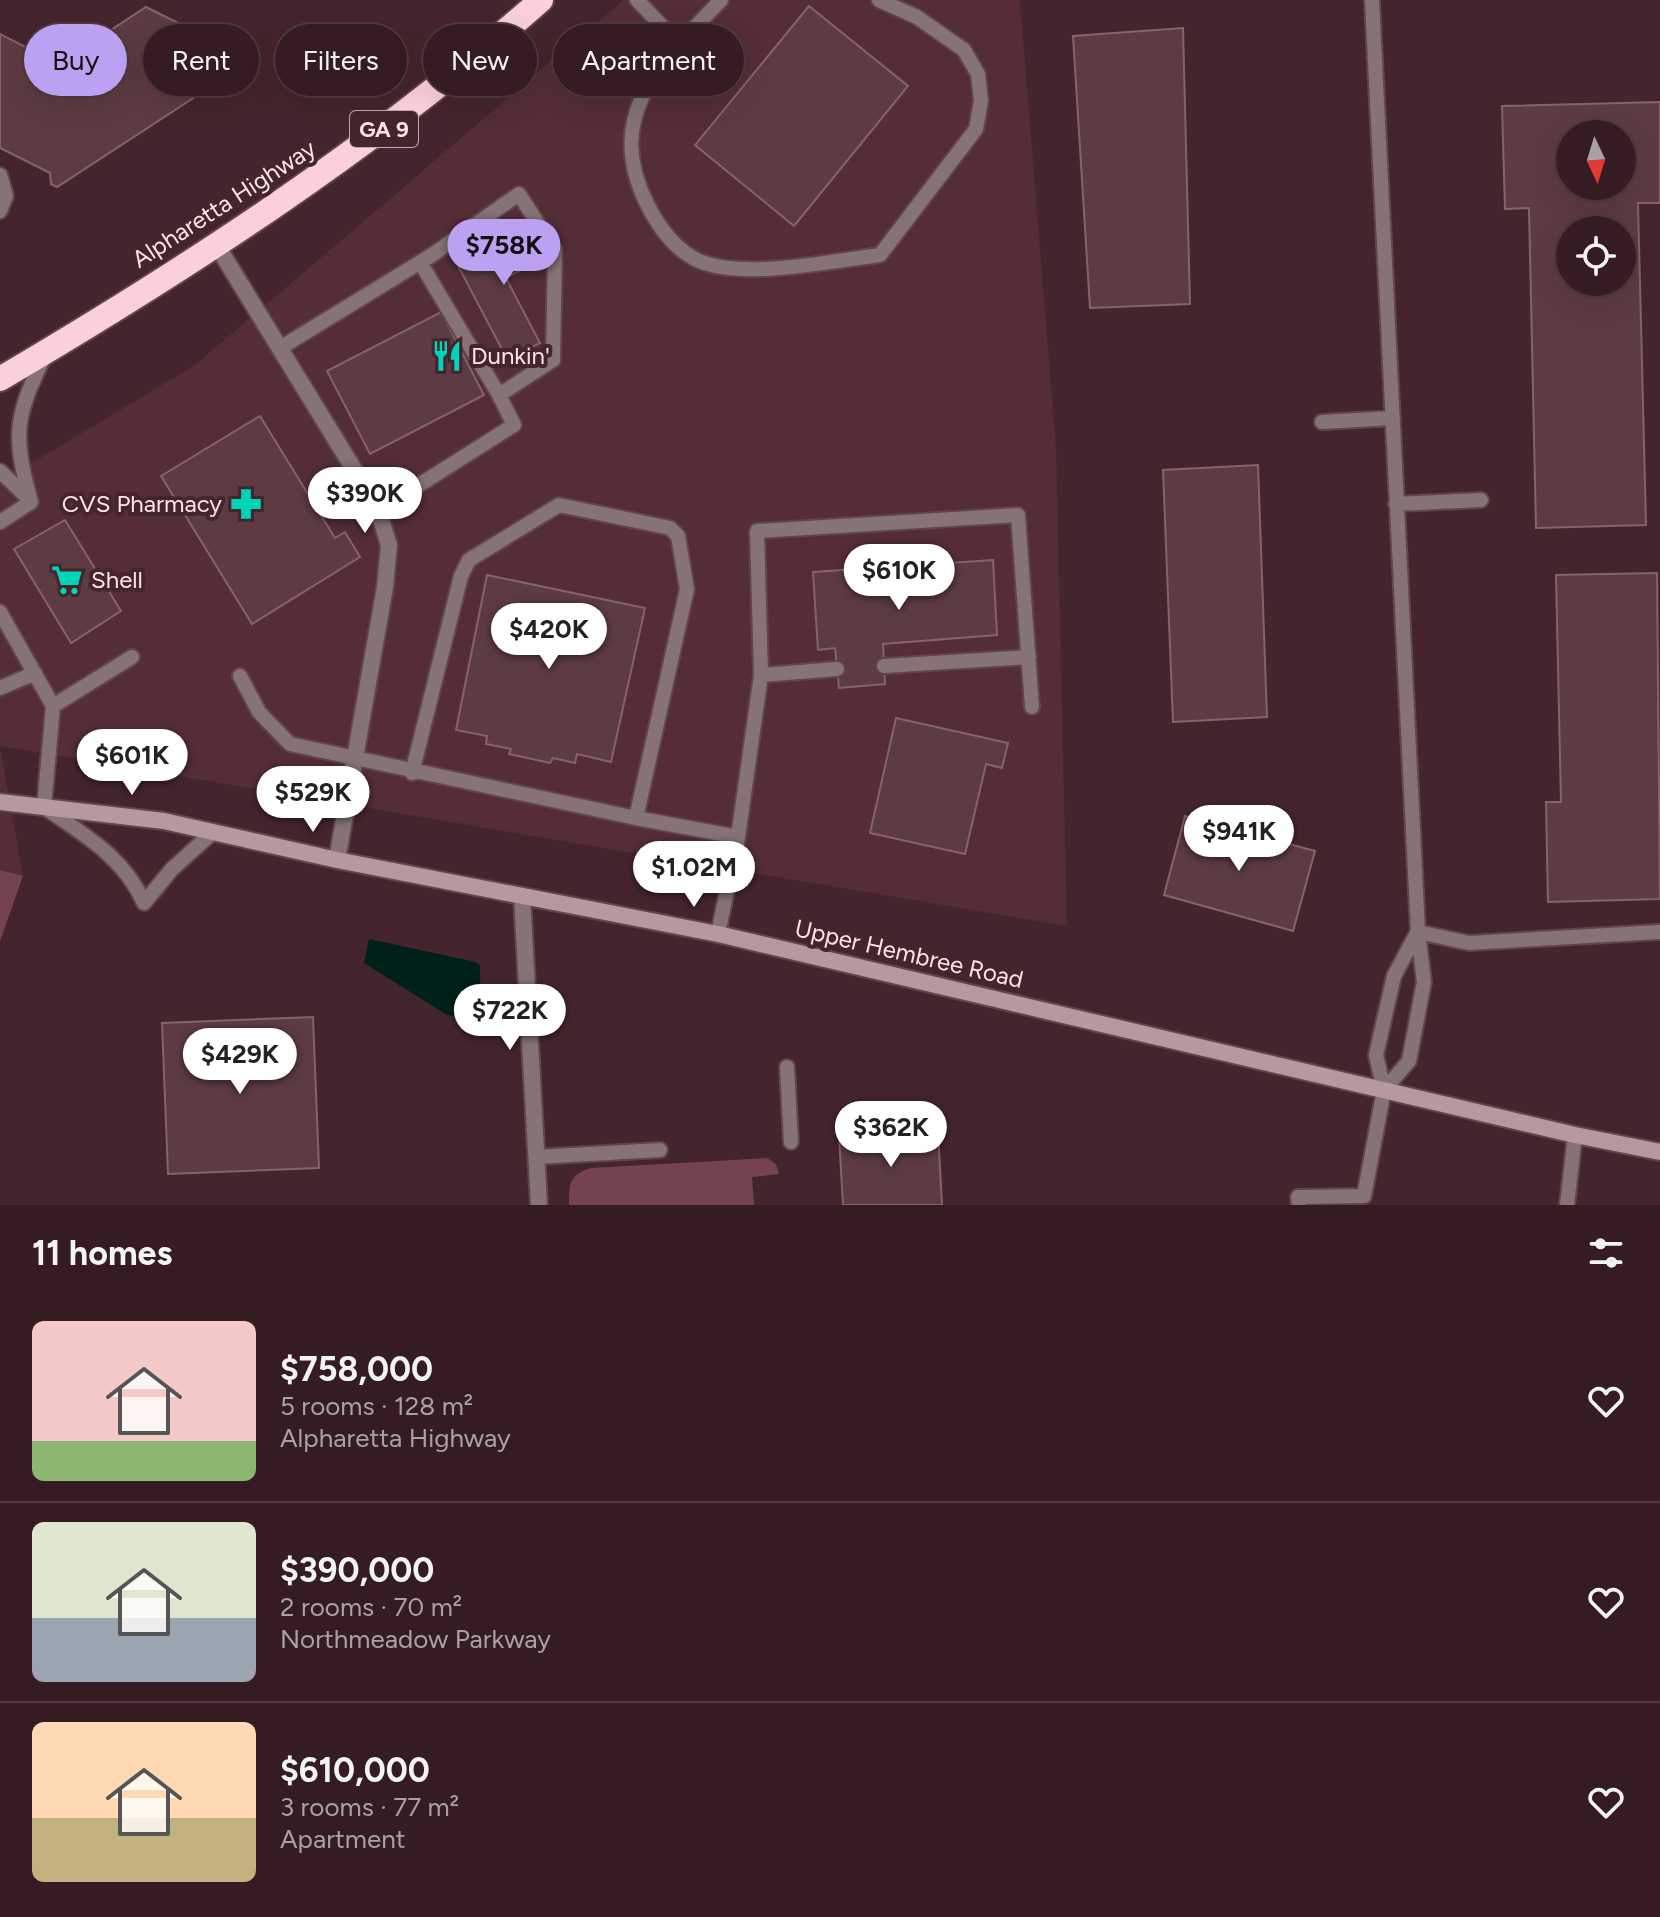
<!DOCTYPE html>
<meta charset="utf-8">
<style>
:root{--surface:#341c22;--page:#3f292f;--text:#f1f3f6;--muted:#a9a1a5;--line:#4e3a40;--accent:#bca0f2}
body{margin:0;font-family:Figtree,sans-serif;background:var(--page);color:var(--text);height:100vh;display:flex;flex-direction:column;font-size:30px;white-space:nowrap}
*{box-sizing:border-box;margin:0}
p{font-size:26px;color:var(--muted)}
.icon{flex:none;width:44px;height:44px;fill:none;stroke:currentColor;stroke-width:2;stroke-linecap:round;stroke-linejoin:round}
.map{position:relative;height:1205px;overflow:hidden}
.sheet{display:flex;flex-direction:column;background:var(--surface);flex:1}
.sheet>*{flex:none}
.guide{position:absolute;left:24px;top:24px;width:800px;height:72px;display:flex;gap:16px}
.needle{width:52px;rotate:176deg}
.buttons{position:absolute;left:1556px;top:120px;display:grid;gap:16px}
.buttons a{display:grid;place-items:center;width:80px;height:80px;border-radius:50%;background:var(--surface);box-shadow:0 8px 32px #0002,0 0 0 2px var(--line);font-size:40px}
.price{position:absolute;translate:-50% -68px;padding:0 18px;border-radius:28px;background:#fff;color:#222;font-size:26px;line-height:52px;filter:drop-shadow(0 2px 4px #0008)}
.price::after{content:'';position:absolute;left:50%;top:48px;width:24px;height:18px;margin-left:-12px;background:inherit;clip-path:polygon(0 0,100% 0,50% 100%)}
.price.active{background:var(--accent);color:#111}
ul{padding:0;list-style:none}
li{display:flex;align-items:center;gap:24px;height:200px;padding:0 32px}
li+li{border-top:2px solid var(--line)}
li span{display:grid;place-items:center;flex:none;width:224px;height:160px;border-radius:12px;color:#555}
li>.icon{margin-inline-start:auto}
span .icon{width:96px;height:96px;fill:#fffc;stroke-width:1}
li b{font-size:34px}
h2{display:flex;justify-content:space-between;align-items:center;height:96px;padding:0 32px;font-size:34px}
.pill{padding:0 28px;border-radius:36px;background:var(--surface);box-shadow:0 8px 32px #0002,0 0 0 2px var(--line);font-size:28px;line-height:72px}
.pill.active{background:var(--accent);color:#111}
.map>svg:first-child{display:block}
.built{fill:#542d37}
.green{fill:#75434e}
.water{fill:#00201a}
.building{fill:#5d3b42;stroke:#876269;stroke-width:2;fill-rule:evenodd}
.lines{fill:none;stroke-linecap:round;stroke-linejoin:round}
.lane-casing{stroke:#62444b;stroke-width:18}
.street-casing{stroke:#62444b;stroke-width:20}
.secondary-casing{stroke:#62444b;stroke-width:20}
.highway-casing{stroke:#62444b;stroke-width:28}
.lane{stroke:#857376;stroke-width:14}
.street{stroke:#857376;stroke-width:16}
.secondary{stroke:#b5999e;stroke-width:16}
.highway{stroke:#fbd0d8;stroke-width:24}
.labels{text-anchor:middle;stroke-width:8;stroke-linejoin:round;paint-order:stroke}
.shield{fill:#45252d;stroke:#c4abb1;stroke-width:2}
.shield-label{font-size:22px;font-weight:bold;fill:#fbe5e9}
.street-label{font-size:24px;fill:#fbe5e9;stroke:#45252d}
.poi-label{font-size:24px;fill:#fbe5e9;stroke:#45252d;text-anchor:start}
</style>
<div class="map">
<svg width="1660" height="1205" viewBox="0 0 1660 1205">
<rect width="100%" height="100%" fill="#45252d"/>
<path class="built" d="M623,0h397l36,448 11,478 -1067,-180v-264l195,-117z
M0,747l23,129 -23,-6z"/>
<path class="green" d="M0,870l23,6 -23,65z
M767,1158l9,6 3,10 -27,3 2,28h-185c0,-21 0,-30 22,-37z"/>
<path class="water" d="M369,939l107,23 4,3 1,55 -34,-5 -83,-52z"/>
<path class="building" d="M809,6l99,80 -114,140 -99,-81z
M146,7l101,50v6l-190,124 -6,-3 -1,-11 -50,-25v-114l59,30z
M1183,28l7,276 -100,4 -17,-272z
M1660,102v101h-22l8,322 -110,3 -7,-320 -24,1 -3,-103zM1570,134h52v52h-52zM1570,230h52v52h-52z
M530,223l17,33 -41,22 34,65 -33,16 -51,-97z
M441,312l43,83 -114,59 -43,-83z
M260,416l75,122 10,-6 15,25 -108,67 -91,-148z
M1258,465l9,252 -94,5 -10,-252z
M65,520l56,91 -50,32 -57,-94z
M993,560l4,75 -114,9 2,40 -46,4 -4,-40 -17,2 -5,-78z
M1657,573l3,326 -112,3 -2,-100h15l-5,-227z
M487,575l158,33 -34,154 -34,-8 -2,9 -22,-5 -3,5 -41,-9 2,-5 -25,-5 1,-8 -31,-6z
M896,718l112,25 -6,25 -16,-4 -21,90 -95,-21z
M1185,816l130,35 -22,80 -129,-36z
M313,1017l6,151 -151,6 -6,-151z
M938,1131l4,74h-99l-4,-69z"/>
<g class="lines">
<defs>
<path id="lane" d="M637,0l42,44
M721,0c-59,62 -119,114 -74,204 11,22 28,46 52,57 46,19 132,0 181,-6l96,-126 5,-28 -3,-27 -14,-24 -47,-33 -38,-17
M1372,0l46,932 6,50 -15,79 -25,29
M0,175l6,21 -6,15
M420,262l79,133
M280,348l152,-93 87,-61 36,56 -2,110 -54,35 15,30 -136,86
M1322,422l71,-4
M0,471l31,30
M31,502c-19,-69 -16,-85 15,-149
M1396,504l85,-4
M0,522l31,-20
M0,612l53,94 -9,101c40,28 80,50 100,96l28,-34 41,-37
M884,666l145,-9
M761,675l76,-6
M240,676l19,36 31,32 346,74 51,-229 -9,-53 -8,-8 -111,-23 -90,55 -8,16 -49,197
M0,688l35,-15
M53,706l79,-49
M636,818l102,19
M1418,932l51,11 191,-11
M718,934l20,-97 23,-162 -4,-144 261,-16 14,192
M787,1067l4,75
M536,1157l124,-7
M1299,1205l-1,-8 66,-1 20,-106 -8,-35 18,-79 23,-43
M1567,1205l8,-70"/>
<path id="street" d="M216,244l161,263 12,38 -4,42 -48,273
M522,896l17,309"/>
<path id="secondary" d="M0,802l164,19 173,39 381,74 857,201 85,17"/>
<path id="highway" d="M0,379c190,-112 376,-233 541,-379"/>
</defs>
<use href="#lane" class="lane-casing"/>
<use href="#street" class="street-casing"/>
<use href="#secondary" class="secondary-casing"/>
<use href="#highway" class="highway-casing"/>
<use href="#lane" class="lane"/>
<use href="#street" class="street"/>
<use href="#secondary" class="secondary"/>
<use href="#highway" class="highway"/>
</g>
<defs>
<symbol id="restaurant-bare" viewBox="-9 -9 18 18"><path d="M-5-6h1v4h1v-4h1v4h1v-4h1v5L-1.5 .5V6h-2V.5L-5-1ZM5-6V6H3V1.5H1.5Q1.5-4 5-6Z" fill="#01d5b7" stroke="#45252d" stroke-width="2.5" paint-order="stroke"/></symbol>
<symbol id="pharmacy-bare" viewBox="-9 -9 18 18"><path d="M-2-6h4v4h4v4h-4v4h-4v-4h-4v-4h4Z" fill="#01d5b7" stroke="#45252d" stroke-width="2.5" paint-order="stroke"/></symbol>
<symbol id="supermarket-bare" viewBox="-9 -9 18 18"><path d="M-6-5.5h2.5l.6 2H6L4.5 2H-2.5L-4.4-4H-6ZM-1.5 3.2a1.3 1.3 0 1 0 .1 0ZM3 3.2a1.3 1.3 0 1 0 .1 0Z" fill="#01d5b7" stroke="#45252d" stroke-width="2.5" paint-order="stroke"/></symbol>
</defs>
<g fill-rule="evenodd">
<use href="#restaurant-bare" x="425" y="334" width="44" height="44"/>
<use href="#pharmacy-bare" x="224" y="482" width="44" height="44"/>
<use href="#supermarket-bare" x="45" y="558" width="44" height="44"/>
</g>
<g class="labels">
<rect class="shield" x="350" y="111" width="68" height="36" rx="6"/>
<g class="shield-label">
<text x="384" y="137">GA 9</text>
</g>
<g class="street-label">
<text transform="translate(224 204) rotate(-33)" y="8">Alpharetta Highway</text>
<text transform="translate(909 954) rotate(13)" y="8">Upper Hembree Road</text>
</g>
<g class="poi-label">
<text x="471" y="364">Dunkin'</text>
<text x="222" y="512" text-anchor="end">CVS Pharmacy</text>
<text x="91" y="588">Shell</text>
</g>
</g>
</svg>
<div class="buttons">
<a><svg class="needle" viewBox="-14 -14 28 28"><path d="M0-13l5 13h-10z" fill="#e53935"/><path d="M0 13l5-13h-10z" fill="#a9a1a5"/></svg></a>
<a><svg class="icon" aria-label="locate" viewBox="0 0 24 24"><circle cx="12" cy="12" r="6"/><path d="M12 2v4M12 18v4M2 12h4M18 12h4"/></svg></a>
</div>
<b class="price active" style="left:504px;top:287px">$758K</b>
<b class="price" style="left:365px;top:535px">$390K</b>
<b class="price" style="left:899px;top:612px">$610K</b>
<b class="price" style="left:549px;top:671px">$420K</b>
<b class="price" style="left:132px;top:797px">$601K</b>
<b class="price" style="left:313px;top:834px">$529K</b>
<b class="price" style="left:1239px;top:873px">$941K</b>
<b class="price" style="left:694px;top:909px">$1.02M</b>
<b class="price" style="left:510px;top:1052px">$722K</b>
<b class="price" style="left:240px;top:1096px">$429K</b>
<b class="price" style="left:891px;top:1169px">$362K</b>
<div class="guide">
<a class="pill active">Buy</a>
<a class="pill">Rent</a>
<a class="pill">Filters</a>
<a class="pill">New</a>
<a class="pill">Apartment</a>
</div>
</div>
<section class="sheet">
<h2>11 homes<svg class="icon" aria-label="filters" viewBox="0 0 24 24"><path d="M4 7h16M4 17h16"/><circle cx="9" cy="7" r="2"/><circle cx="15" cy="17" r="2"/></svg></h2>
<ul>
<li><span style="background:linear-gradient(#f6c9c9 75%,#8fb573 0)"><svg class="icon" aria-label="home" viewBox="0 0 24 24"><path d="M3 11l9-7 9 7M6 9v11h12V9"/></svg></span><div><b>$758,000</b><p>5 rooms · 128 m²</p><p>Alpharetta Highway</p></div><svg class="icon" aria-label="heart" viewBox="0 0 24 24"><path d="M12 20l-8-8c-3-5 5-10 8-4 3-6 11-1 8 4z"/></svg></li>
<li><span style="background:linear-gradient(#dfe7d0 60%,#9aa5b1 0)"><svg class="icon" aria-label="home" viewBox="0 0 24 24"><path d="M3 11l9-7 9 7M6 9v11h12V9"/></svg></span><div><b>$390,000</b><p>2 rooms · 70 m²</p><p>Northmeadow Parkway</p></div><svg class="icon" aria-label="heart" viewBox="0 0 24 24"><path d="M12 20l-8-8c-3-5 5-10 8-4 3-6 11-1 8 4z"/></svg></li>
<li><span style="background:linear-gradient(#ffd9b3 60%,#c2b280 0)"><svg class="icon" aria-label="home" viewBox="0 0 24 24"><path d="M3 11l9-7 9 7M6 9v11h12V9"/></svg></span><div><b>$610,000</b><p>3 rooms · 77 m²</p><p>Apartment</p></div><svg class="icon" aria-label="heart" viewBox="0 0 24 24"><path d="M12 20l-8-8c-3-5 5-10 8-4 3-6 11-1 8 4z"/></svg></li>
</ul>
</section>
